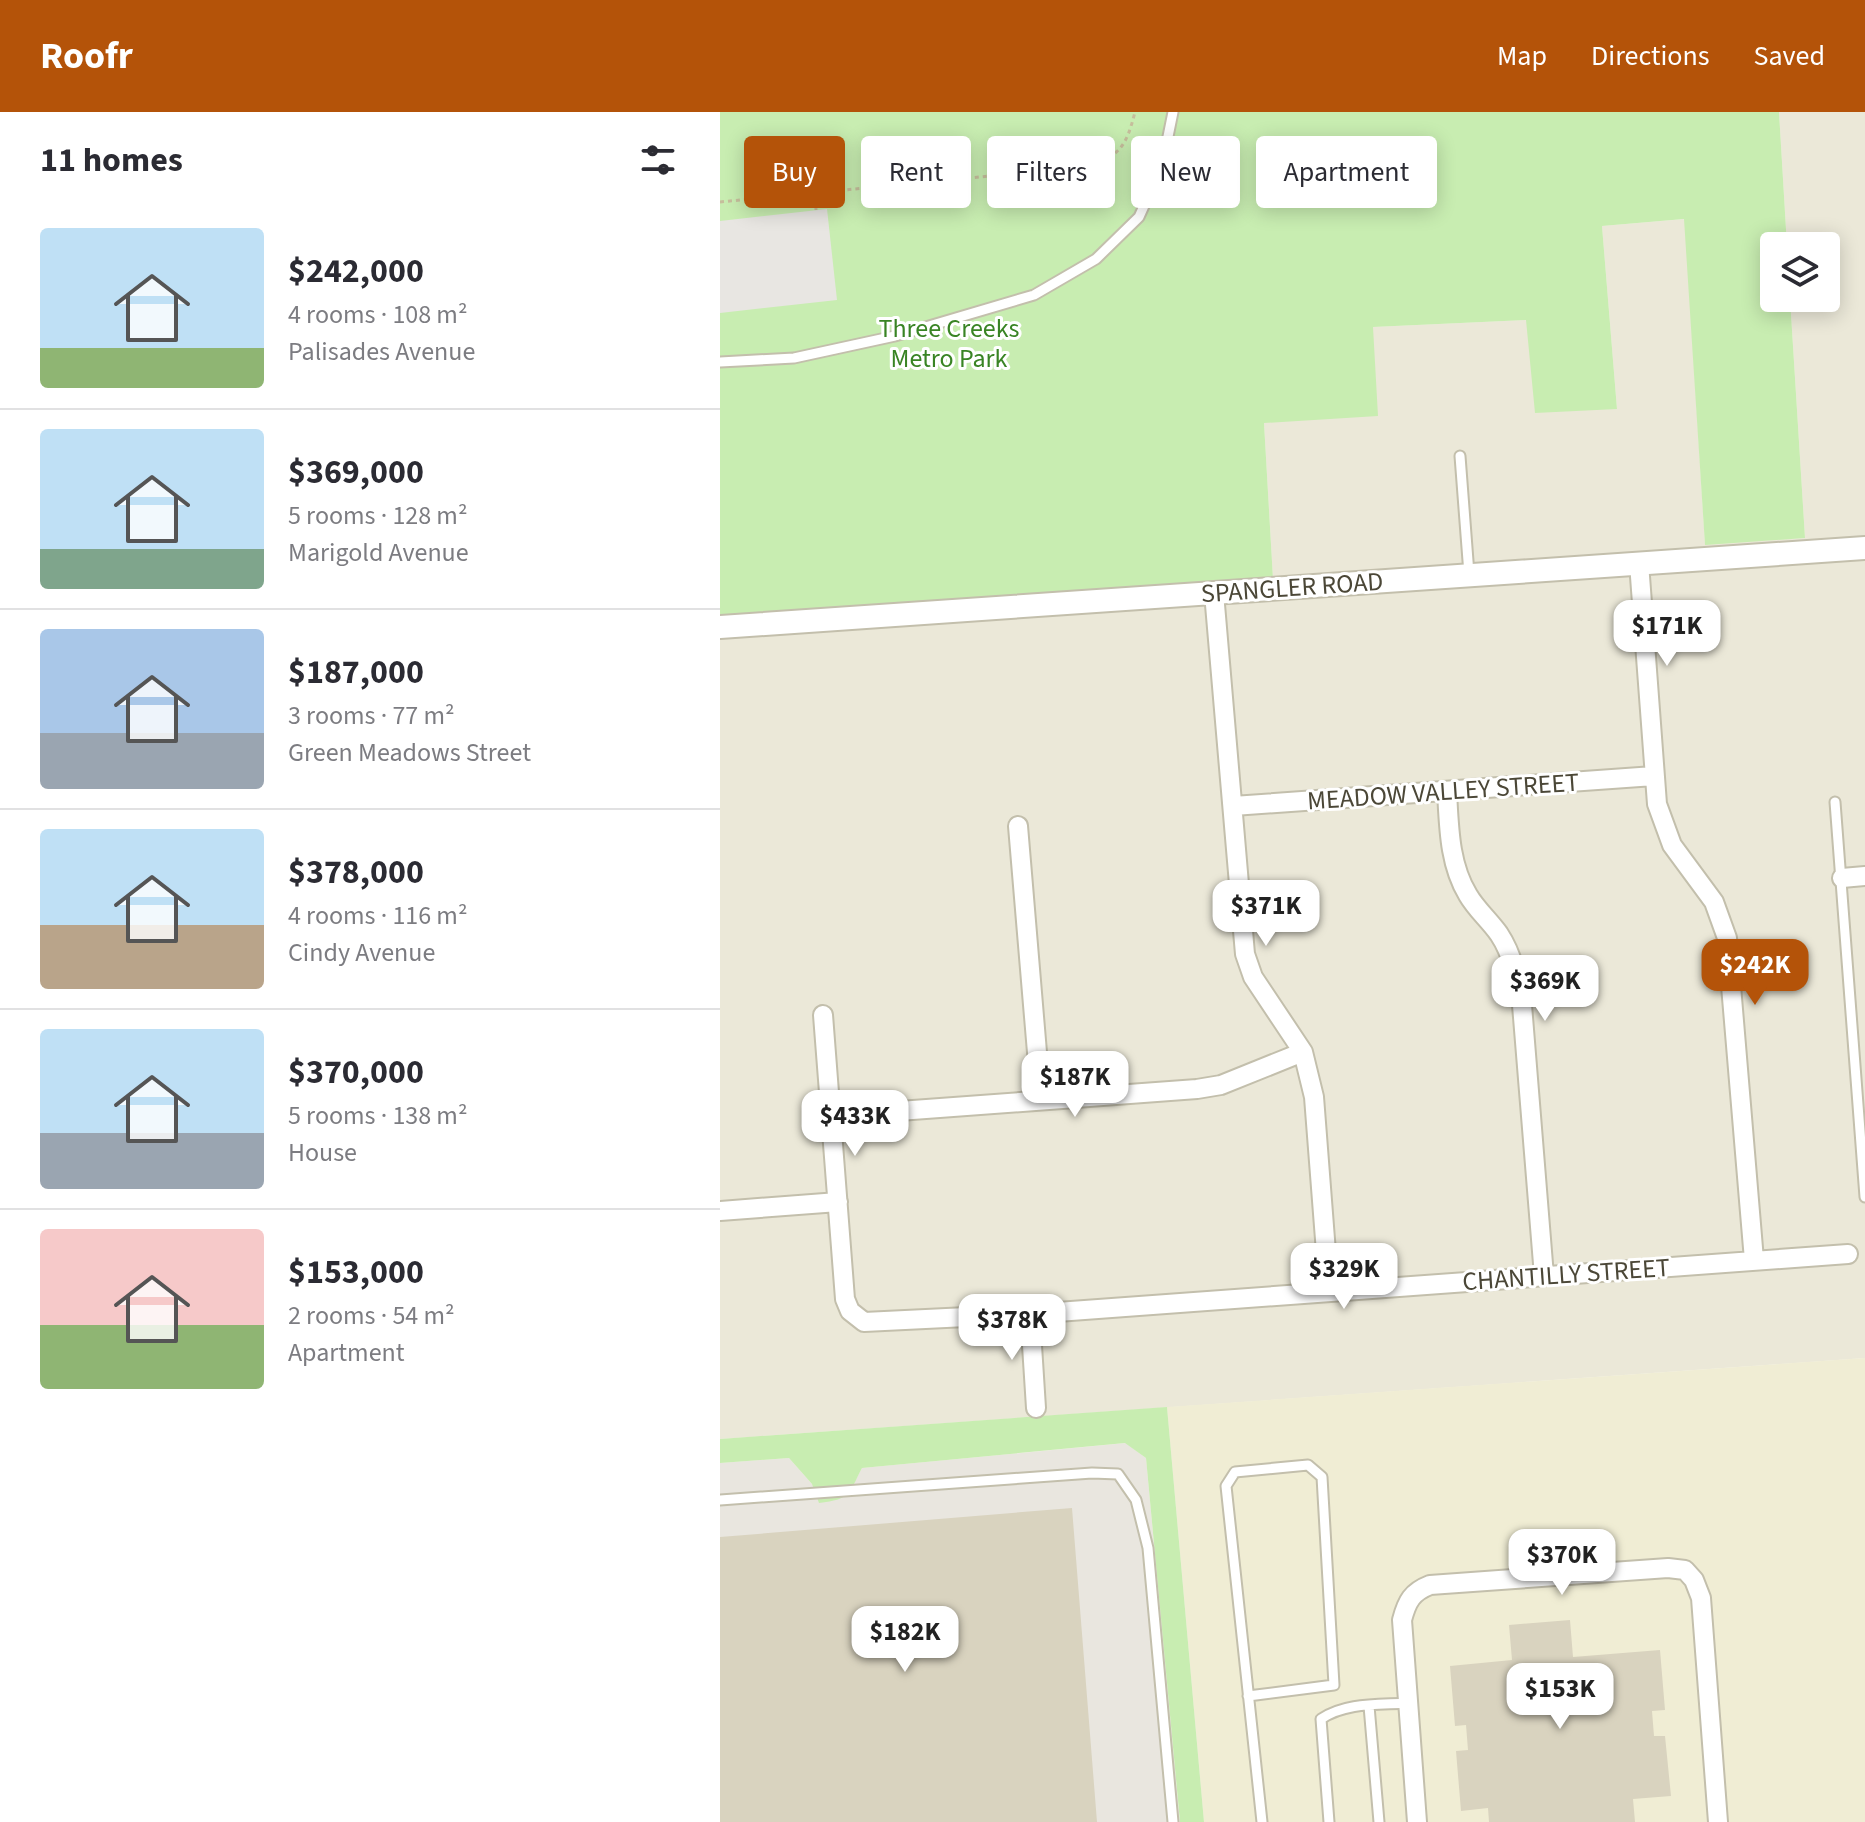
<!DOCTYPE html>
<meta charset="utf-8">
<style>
:root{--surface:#fff;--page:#f2f2f3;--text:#2b2b33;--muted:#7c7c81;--line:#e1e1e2;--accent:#b45309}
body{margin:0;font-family:"Source Sans 3",sans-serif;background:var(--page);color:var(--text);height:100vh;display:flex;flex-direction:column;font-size:30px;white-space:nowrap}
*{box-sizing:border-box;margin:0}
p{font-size:26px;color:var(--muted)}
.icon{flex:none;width:44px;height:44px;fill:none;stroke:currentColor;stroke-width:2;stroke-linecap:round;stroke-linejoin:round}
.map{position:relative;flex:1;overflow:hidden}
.details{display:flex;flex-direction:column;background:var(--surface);width:720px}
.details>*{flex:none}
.guide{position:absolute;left:24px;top:24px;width:760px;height:72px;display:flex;gap:16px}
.buttons{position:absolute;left:1040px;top:120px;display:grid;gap:16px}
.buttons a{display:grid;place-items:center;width:80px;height:80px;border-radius:8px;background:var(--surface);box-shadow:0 4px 20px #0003;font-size:40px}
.price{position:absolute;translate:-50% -68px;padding:0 18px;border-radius:16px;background:#fff;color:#222;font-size:26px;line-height:52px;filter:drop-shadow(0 2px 4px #0008)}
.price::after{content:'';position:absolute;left:50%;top:48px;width:24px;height:18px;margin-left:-12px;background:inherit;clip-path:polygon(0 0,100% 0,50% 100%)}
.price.on{background:var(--accent);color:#fff}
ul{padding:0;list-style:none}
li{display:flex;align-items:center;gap:24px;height:200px;padding:0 40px}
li+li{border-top:2px solid var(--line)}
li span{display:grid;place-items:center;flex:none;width:224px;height:160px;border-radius:8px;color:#555}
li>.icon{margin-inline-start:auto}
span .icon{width:96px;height:96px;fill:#fffc;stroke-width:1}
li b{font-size:34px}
h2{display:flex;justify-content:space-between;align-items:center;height:96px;padding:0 40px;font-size:34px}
.tag{padding:0 28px;border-radius:8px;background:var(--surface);box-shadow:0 4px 20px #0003;font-size:28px;line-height:72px}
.tag.on{background:var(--accent);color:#fff}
header{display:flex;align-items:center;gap:48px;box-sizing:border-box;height:112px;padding:0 40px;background:var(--accent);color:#fff}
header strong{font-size:38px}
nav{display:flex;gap:44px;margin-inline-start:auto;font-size:28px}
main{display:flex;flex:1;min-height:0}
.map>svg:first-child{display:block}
.residential{fill:#ebe8d8}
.industrial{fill:#e9e6df}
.education{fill:#f0edd4}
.green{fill:#c8edb1}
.parking{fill:#e8e6e2}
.building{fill:#d9d3bf}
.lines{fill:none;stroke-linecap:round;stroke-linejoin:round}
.service-casing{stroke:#c3bfac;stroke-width:13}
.minor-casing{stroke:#c3bfac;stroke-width:22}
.tertiary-casing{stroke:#c3bfac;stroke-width:26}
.path{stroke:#c6be9c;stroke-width:3;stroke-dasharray:4 4;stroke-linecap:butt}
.service{stroke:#fff;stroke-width:9}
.minor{stroke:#fff;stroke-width:18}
.tertiary{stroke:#fff;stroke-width:22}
.labels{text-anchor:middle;stroke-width:6;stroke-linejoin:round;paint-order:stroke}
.park-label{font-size:26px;fill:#398424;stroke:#fff}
.street-label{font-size:26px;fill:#4b4737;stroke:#fff}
</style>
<header>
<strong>Roofr</strong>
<nav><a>Map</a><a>Directions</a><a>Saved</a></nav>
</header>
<main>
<section class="details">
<h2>11 homes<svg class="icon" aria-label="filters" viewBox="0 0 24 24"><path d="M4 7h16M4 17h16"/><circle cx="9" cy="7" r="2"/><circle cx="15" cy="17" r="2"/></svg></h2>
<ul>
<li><span style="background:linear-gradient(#bfe0f5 75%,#8fb573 0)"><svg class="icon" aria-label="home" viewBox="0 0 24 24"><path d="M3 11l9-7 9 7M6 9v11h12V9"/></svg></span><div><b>$242,000</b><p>4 rooms · 108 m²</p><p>Palisades Avenue</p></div></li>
<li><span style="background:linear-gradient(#bfe0f5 75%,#7fa58c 0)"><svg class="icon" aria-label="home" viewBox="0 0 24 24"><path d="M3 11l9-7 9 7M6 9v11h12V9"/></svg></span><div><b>$369,000</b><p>5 rooms · 128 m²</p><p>Marigold Avenue</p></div></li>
<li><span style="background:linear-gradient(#a9c7e8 65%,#9aa5b1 0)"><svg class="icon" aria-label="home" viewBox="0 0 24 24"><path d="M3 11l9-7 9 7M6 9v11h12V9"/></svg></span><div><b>$187,000</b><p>3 rooms · 77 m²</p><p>Green Meadows Street</p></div></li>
<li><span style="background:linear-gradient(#bfe0f5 60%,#b9a48a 0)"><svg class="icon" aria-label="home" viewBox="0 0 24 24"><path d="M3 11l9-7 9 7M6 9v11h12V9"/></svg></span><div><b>$378,000</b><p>4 rooms · 116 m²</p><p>Cindy Avenue</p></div></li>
<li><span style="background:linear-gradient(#bfe0f5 65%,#9aa5b1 0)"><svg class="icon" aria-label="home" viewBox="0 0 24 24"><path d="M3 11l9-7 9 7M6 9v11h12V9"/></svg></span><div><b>$370,000</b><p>5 rooms · 138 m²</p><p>House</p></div></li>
<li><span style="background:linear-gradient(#f6c9c9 60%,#8fb573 0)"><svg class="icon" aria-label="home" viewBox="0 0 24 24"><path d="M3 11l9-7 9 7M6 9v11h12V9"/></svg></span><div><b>$153,000</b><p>2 rooms · 54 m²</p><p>Apartment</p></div></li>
</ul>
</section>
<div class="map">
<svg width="1145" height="1710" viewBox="0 0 1145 1710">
<rect width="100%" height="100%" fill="#f6f5eb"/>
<path class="residential" d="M1059,0h86v1246l-1145,81v-822l553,-38 -9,-156 109,-96 154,-7 90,89 -15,-183 83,-7 20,325 100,-6 -15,-240h36v-52h-39z"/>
<path class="industrial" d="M406,1331l20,15 34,364h-460v-359l69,-5 23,26 36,10 14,-26z"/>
<path class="education" d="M1145,1246v464h-661l-37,-415z"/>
<path class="green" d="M0,0h1059l8,134h-13v52h16l15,240 -100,7 -21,-326 -82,7 15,183 -82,4 -9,-93 -153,7 5,89 -114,7 9,156 -553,38z
M447,1295l37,415h-24l-34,-364 -21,-15 -263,25c-14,27 -11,31 -43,35l-7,-19 -23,-26 -69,5v-24z"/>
<path class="parking" d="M107,97l10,91 -117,13v-92z"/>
<path class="building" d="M352,1396l25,314h-377v-285z
M850,1508l3,37 87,-7 5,60 -13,1 2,25h11l6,60 -38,3 2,23h-146l-1,-14 -27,3 -5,-60 12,-1 -2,-25 -11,1 -5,-60 62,-6 -3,-35z"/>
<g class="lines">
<defs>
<path id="service" d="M0,250l74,-4 101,-22 139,-41 62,-36 43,-42 23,-51 11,-54
M740,344l9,118
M1115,690l30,395
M0,1388l372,-27 26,1 18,26 12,48 25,274
M528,1584l86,-11 -12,-208 -14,-12 -73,7 -9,14 36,336
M649,1594l10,116
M609,1710l-8,-103c25,-17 58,-14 87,-16"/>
<path id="minor" d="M919,451l18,241 15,41 42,57 13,36 27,322
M494,481l31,361 8,23 50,75 11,45 15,194
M727,679c2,35 2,73 21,104 8,14 21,25 31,39 14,21 19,47 23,71l22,271
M513,694l421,-30
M298,714l23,274
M1122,766l23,-2
M103,903l22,284 5,12 14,11 166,-8 818,-60
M111,1004l366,-27 24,-4 82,-33
M0,1099l118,-9
M310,1202l6,94
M697,1710l-15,-202c5,-19 10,-28 28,-35l238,-17 17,2 9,10 7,18 17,224"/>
<path id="tertiary" d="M0,515l1145,-79"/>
</defs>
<use href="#service" class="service-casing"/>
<use href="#minor" class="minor-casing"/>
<use href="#tertiary" class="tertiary-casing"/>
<path class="path" d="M95,80l1,18
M0,90l363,-35c37,-10 43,-20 52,-55"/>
<use href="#service" class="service"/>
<use href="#minor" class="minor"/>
<use href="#tertiary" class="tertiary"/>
</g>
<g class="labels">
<g class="park-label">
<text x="229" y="225">Three Creeks<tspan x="229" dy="30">Metro Park</tspan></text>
</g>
<g class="street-label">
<text transform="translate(572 475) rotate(-4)" y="9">SPANGLER ROAD</text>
<text transform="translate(723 679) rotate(-4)" y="9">MEADOW VALLEY STREET</text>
<text transform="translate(846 1162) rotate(-4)" y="9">CHANTILLY STREET</text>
</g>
</g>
</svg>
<div class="buttons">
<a><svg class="icon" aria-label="layers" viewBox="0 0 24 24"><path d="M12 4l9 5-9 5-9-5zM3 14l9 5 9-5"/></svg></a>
</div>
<b class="price" style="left:947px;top:556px">$171K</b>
<b class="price" style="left:546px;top:836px">$371K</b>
<b class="price on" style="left:1035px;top:895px">$242K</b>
<b class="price" style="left:825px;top:911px">$369K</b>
<b class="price" style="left:355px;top:1007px">$187K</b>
<b class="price" style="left:135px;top:1046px">$433K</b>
<b class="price" style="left:624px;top:1199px">$329K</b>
<b class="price" style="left:292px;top:1250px">$378K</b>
<b class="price" style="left:842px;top:1485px">$370K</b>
<b class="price" style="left:185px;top:1562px">$182K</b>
<b class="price" style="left:840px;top:1619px">$153K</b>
<div class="guide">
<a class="tag on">Buy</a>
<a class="tag">Rent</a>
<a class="tag">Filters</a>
<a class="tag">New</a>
<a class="tag">Apartment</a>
</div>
</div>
</main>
